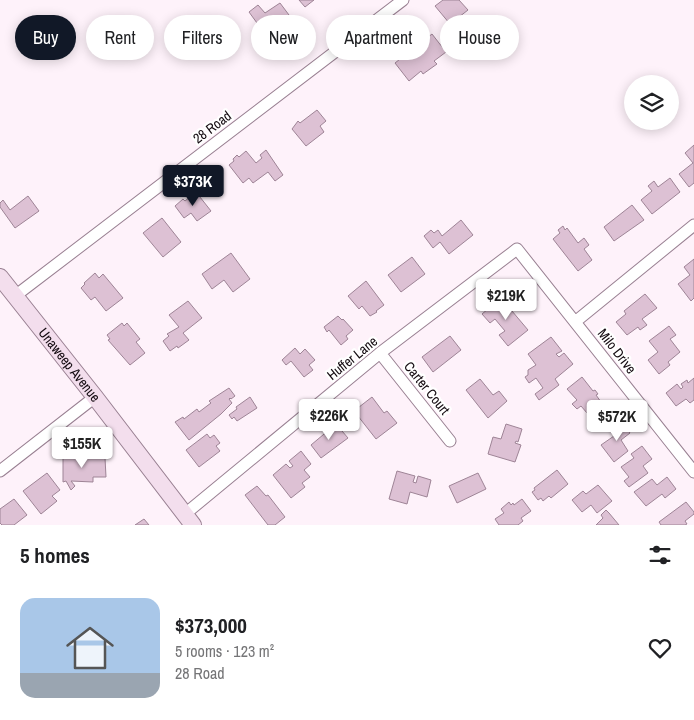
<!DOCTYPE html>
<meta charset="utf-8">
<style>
:root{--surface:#fff;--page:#f6f6f6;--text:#202124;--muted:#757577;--accent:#111827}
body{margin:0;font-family:"Archivo Narrow",sans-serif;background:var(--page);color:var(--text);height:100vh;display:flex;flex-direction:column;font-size:19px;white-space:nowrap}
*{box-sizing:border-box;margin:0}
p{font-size:16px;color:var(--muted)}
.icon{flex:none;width:28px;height:28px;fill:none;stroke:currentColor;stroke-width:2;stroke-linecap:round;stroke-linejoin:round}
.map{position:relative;height:525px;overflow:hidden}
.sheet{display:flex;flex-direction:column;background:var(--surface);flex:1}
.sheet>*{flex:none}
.guide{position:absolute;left:15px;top:15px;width:665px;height:45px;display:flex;gap:10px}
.fabs{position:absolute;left:624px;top:75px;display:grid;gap:10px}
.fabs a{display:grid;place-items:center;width:55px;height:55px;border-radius:50%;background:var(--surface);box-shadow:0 2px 12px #0003;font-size:25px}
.price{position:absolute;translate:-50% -42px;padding:0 11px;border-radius:5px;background:#fff;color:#222;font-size:16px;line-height:32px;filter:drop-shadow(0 1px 2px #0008)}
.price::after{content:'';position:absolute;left:50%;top:30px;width:15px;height:11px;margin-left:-8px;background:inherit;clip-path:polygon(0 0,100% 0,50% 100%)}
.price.on{background:var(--accent);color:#fff}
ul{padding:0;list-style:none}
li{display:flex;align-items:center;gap:15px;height:125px;padding:0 20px}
li span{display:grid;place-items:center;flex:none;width:140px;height:100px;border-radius:15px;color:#555}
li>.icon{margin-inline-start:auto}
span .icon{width:60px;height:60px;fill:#fffc;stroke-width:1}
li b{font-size:21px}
h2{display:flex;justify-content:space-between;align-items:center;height:60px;padding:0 20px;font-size:21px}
.tag{padding:0 18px;border-radius:22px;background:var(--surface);box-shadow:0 2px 12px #0003;font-size:18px;line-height:45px}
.tag.on{background:var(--accent);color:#fff}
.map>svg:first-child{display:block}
.building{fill:#ddc1d4;stroke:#9e8496}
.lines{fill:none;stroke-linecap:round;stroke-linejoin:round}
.street-casing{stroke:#998092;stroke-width:13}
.secondary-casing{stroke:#998092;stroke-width:18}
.street{stroke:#fff;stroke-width:11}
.secondary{stroke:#f3deed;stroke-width:16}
.labels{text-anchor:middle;stroke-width:4.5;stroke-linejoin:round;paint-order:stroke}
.street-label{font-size:14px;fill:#130a10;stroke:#fff}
</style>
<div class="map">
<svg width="694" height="525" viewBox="0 0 694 525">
<rect width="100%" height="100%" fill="#fef2fa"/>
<path class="building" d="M299,0h15l-9,7z
M443,0h16l9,10 -18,14 -15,-18z
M280,3l9,12 -9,7 -4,-5 -6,4 4,6 -5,5 -1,-1 -3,3 -16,-22 9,-7 7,8z
M432,34l14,18 -12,9 3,3 -14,10 -2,-3 -12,10 -14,-18z
M317,110l9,11 -6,5 4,6 -18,14 -14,-17 6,-8 2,2z
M694,145v38l-5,4 -10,-13 14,-11 -8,-10z
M266,150l17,25 -8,6 -7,-9 -15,11 -4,-5 -6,5 -14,-18 5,-4 -1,-2 4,-4 2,2 7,-6 10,12 6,-5 -2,-3z
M670,178l10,14 -28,22 -11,-14 11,-9 -4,-5 6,-5 4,6z
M196,192l15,19 -14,10 -6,-8 -7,5 -9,-12 8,-7 2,2z
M28,196l11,15 -24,17 -15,-21v-4l3,-3 7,10z
M632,205l12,15 -30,21 -10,-14z
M162,218l19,24 -18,15 -20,-24z
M461,220l12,15 -24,19 -9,-12 -7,6 -9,-12 7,-6 3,3 4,-3 4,6z
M563,226l2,4 2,-2 11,15 6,-5 5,7 -5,4 8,11 -14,11 -25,-32 7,-6 -2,-3z
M231,253l19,26 -17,13 -9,-12 -12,9 -10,-15z
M412,257l13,17 -24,18 -13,-17z
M694,259v39l-3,3 -13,-17 12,-9 -6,-8z
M95,273l4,5 4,-4 20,24 -17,13 -11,-14 -4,3 -10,-12 4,-4 -1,-1z
M366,281l18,24 -8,6 1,1 -7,4 -8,-10 -3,3 -11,-13z
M645,294l12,14 -15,11 5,6 -7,5 -2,-3 -11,8 -11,-13 10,-8 -2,-3z
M501,298l27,32 -20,16 -9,-11 6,-4 -10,-12 -5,4 -8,-9z
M188,301l14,17 -19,15 6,7 -11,8 -1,-2 -7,5 -7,-10 6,-5 -2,-2 12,-7 -10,-12z
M338,316l4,4 1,-1 10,11 -7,6 2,3 -7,6 -12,-15 -2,2 -3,-5z
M122,323l2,3 3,-3 13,16 -4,3 9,11 -15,12 -22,-25 2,-1 -3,-4z
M669,326l7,9 -6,4 10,13 -12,10 2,3 -11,9 -11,-14 10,-8 -9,-11z
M450,336l11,14 -28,22 -11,-15z
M551,337l11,14 -6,3 3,3 5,-4 9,11 -18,15 4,6 -20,15 -4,-6 8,-6 -7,-10 -7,5 -4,-6 3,-2v-5l8,-5 -8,-11z
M295,348l5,6 5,-5 10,11 -6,5 4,5 -9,7 -13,-16 -5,4 -4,-5z
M582,377l11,14 2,-1 3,4 -2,1 5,7 -14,11 -6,-7 -4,3 -5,-5 5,-4 -10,-11z
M694,378v22l-4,3 -4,-4 -10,7 -10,-13 11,-9 4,5 2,-2 -2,-3 6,-4 1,3z
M480,379l13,16 6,-4 8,10 -19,17 -22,-28z
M229,388l6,8 -4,3 -1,-1 -1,1 3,4 -11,11 -32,26 -14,-18 8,-5 1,2 13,-10 2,3 12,-9 -2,-2z
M250,397l7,11 -20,13 -3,-4 -2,2 -3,-4 8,-6 -1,-2z
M372,397l12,16 3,-2 10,12 -21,16 -22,-28z
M621,421l9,12 -9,7 7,11 -14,11 -13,-17 13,-9 -5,-6z
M336,424l12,14 -27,20 -10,-13z
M506,424l16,5 -4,13 -2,-1 -1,2 6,2 -6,17 -27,-8 5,-17 8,2z
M207,434l3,4 4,-3 6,8 -4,3 4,5 -21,16 -13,-17z
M642,446l10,13 -9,7 5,7 -19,14 -5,-6 5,-4 -8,-10 13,-9 -3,-4z
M301,451l10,13 -7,6 6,7 -8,6 3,4 -14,11 -18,-23 13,-11 4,4 3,-2 -4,-5z
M63,452h8v6h34l1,19h-13v5l-22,-1 4,5 -4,4 -5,-9 -3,1z
M557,470l11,14 -17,14 -2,-2 -6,5 -2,-3 -3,2 -6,-8 3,-2 -1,-2z
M397,471l18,5 -2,6 3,1 2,-7 13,4 -4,17 -17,-5 -3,12 -18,-5z
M47,473l13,17 -8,6 5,5 -16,13 -18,-23z
M478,473l8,16 -29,14 -8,-17z
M667,477l9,12 -11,9 -3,-4 -16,12 -12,-14 18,-13 5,6z
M598,485l14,16 -15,12 -6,-8 -9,7 -10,-12 11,-9 3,3z
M257,486l9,10 2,-1 17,22 -10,8h-7l-23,-30z
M14,499l13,16 -13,10h-12l-2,-2v-14z
M522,499l9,12 -10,7 2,3 -5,4h-19l-4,-6 9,-6 -3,-4 8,-7 2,3 2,-2 1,2z
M686,502l8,10v2l-9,7 2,3 -2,1h-24l-2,-3z
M606,510l3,3 10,12h-23l7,-7 -2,-3z
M144,519l5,6h-14z"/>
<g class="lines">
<defs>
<path id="street" d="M15,296l388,-296
M575,322l119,-97
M380,353l70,88
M0,471l95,-74
M185,514l195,-161 137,-104 177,223"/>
<g id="secondary">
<path id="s1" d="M0,277l95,120 98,128"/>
</g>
</defs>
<use href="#street" class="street-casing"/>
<use href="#secondary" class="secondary-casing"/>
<use href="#street" class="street"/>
<use href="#secondary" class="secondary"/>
</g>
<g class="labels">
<g class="street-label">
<text transform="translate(212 127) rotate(-37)" y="5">28 Road</text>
<text transform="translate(617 351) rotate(52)" y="5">Milo Drive</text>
<text transform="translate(352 358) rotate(-39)" y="5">Huffer Lane</text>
<text dy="5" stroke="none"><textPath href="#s1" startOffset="112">Unaweep Avenue</textPath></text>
<text transform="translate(427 388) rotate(51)" y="5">Carter Court</text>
</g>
</g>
</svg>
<div class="fabs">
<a><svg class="icon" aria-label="layers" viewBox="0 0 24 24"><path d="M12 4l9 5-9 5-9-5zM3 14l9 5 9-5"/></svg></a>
</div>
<b class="price on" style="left:193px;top:207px">$373K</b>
<b class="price" style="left:506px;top:321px">$219K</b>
<b class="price" style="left:329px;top:441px">$226K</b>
<b class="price" style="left:617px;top:442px">$572K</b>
<b class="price" style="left:82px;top:469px">$155K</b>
<div class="guide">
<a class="tag on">Buy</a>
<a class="tag">Rent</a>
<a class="tag">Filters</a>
<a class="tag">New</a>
<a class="tag">Apartment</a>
<a class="tag">House</a>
</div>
</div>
<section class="sheet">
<h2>5 homes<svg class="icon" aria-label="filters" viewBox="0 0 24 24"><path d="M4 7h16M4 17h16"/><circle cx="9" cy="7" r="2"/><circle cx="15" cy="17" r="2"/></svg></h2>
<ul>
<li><span style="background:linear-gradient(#a9c7e8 75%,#9aa5b1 0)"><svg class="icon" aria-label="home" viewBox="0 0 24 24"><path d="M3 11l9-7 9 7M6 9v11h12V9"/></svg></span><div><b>$373,000</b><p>5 rooms · 123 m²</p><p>28 Road</p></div><svg class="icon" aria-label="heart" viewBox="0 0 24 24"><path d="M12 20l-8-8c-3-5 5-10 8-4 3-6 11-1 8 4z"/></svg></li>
</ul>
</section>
